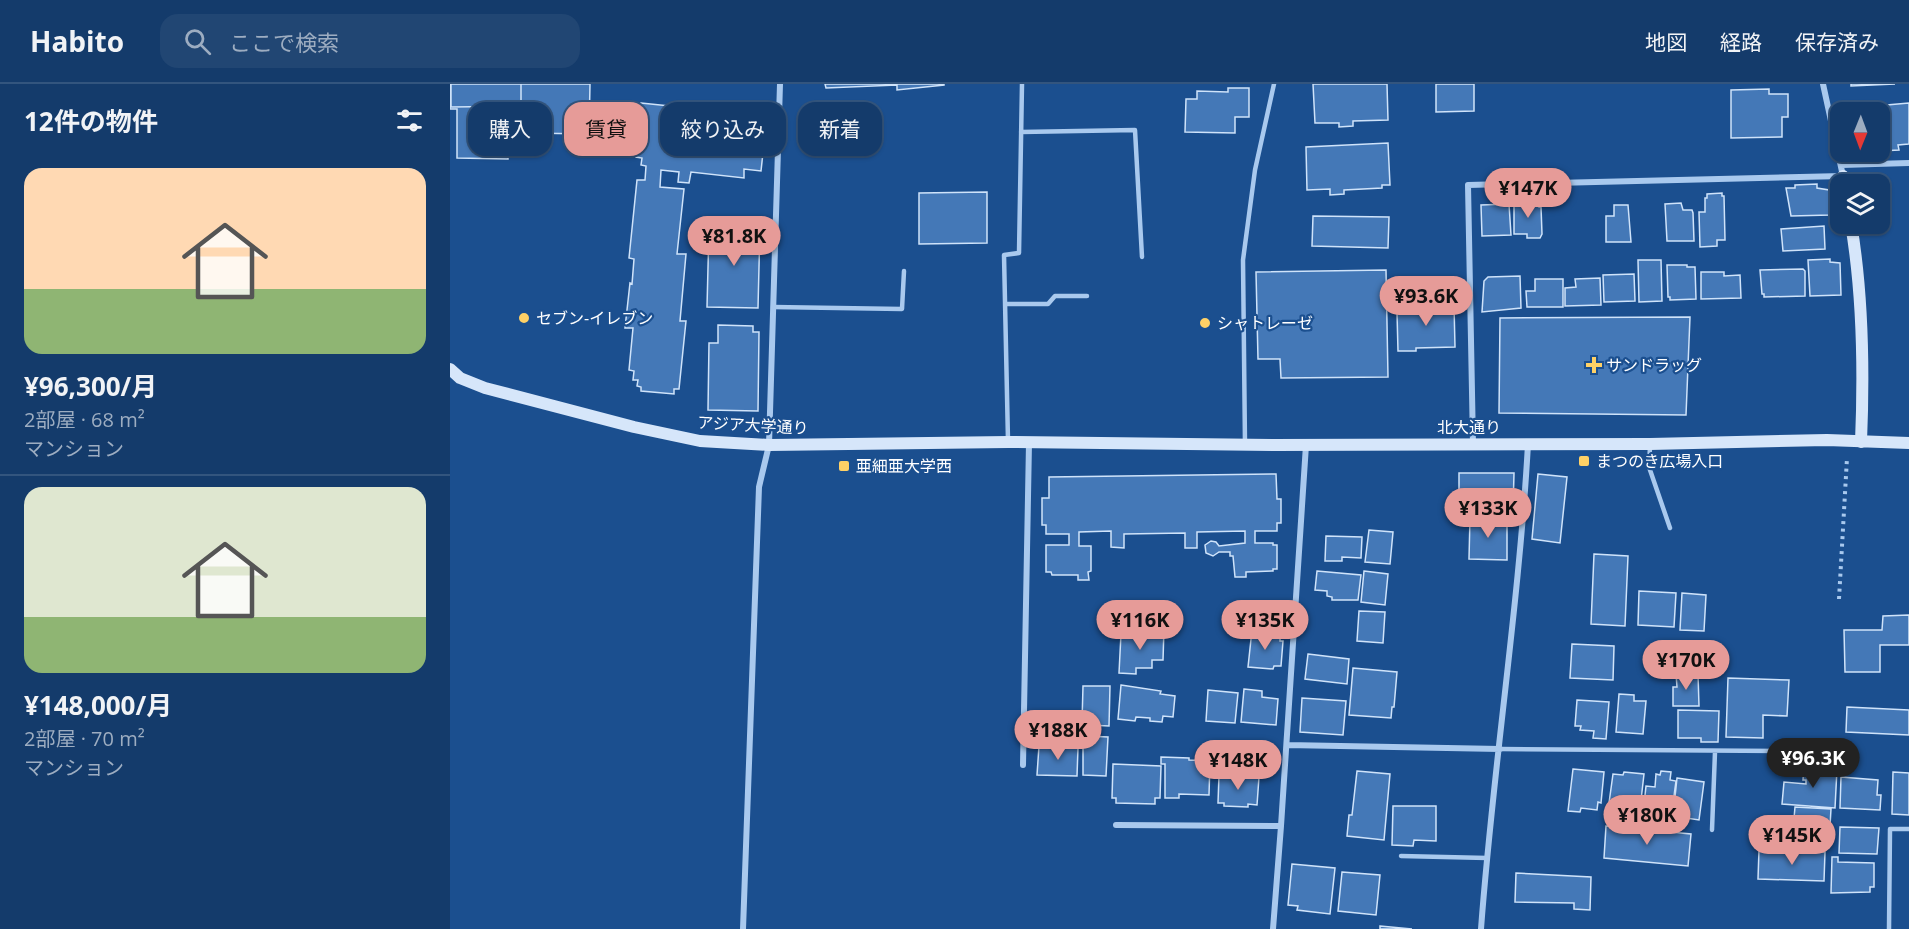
<!DOCTYPE html>
<html lang="ja">
<meta charset="utf-8">
<style>
:root{--surface:#143b6b;--page:#214673;--text:#f1f3f6;--muted:#9dadc1;--line:#33557e;--accent:#e69b98}
body{margin:0;font-family:"Open Sans","Noto Sans JP",sans-serif;background:var(--page);color:var(--text);height:100vh;display:flex;flex-direction:column;font-size:22px;white-space:nowrap}
*{box-sizing:border-box;margin:0}
p{font-size:20px;color:var(--muted)}
.icon{flex:none;width:33px;height:33px;fill:none;stroke:currentColor;stroke-width:2;stroke-linecap:round;stroke-linejoin:round}
.map{position:relative;flex:1;overflow:hidden}
.sheet{display:flex;flex-direction:column;background:var(--surface);width:450px}
.sheet>*{flex:none}
.guide{position:absolute;left:18px;top:18px;width:570px;height:54px;display:flex;gap:12px}
.needle{width:39px;rotate:181deg}
.buttons{position:absolute;left:1380px;top:18px;display:grid;gap:12px}
.buttons a{display:grid;place-items:center;width:60px;height:60px;border-radius:12px;background:var(--surface);box-shadow:0 2px 4px #0004,0 0 0 2px var(--line);font-size:30px}
.price{position:absolute;translate:-50% -51px;padding:0 14px;border-radius:21px;background:var(--accent);color:#111;font-size:20px;line-height:39px;filter:drop-shadow(0 2px 3px #0008)}
.price::after{content:'';position:absolute;left:50%;top:36px;width:18px;height:14px;margin-left:-9px;background:inherit;clip-path:polygon(0 0,100% 0,50% 100%)}
.price.on{background:#222;color:#fff}
ul{padding:0;list-style:none}
li{display:grid;align-content:center;gap:12px;height:318px;padding:0 24px}
li+li{border-top:2px solid var(--line)}
li span{display:grid;place-items:center;height:186px;border-radius:18px;color:#555}
li>.icon{margin-inline-start:auto}
span .icon{width:108px;height:108px;fill:#fffc;stroke-width:1}
li b{font-size:26px}
h2{display:flex;justify-content:space-between;align-items:center;height:72px;padding:0 24px;font-size:26px}
.pill{padding:0 21px;border-radius:18px;background:var(--surface);box-shadow:0 2px 4px #0004,0 0 0 2px var(--line);font-size:21px;line-height:54px}
.pill.on{background:var(--accent);color:#111}
header{display:flex;align-items:center;gap:36px;box-sizing:border-box;height:84px;padding:0 30px;background:var(--surface);border-bottom:2px solid var(--line)}
header strong{font-size:28px}
nav{display:flex;gap:33px;margin-inline-start:auto;font-size:21px}
.search{width:420px;height:54px;background:var(--page);display:flex;align-items:center;gap:15px;box-sizing:border-box;padding:0 21px;border-radius:18px;color:var(--muted);font-size:22px}
main{display:flex;flex:1;min-height:0}
.map>svg:first-child{display:block}
.building{fill:#4478b7;stroke:#cfe3fa;stroke-width:1.5}
.lines{fill:none;stroke-linecap:round;stroke-linejoin:round}
.path{stroke:#a9c9ee;stroke-width:4;stroke-dasharray:3 4.5;stroke-linecap:butt}
.lane{stroke:#a9c9ee;stroke-width:4.5}
.street{stroke:#a9c9ee;stroke-width:6}
.secondary{stroke:#d6e6fa;stroke-width:12}
.poi-dot{fill:#ffd166;stroke:#1b4f8f;stroke-width:2}
.labels{text-anchor:middle;stroke-width:4.5;stroke-linejoin:round;paint-order:stroke}
.poi-label{font-size:16px;fill:#fff;stroke:#1b4f8f;text-anchor:start}
.street-label{font-size:16px;fill:#fff;stroke:#1b4f8f}
</style>
<header>
<strong>Habito</strong>
<div class="search"><svg class="icon" aria-label="search" viewBox="0 0 24 24"><circle cx="10" cy="10" r="6"/><path d="M15 15l6 6"/></svg>ここで検索</div>
<nav><a>地図</a><a>経路</a><a>保存済み</a></nav>
</header>
<main>
<section class="sheet">
<h2>12件の物件<svg class="icon" aria-label="filters" viewBox="0 0 24 24"><path d="M4 7h16M4 17h16"/><circle cx="9" cy="7" r="2"/><circle cx="15" cy="17" r="2"/></svg></h2>
<ul>
<li><span style="background:linear-gradient(#ffd9b3 65%,#8fb573 0)"><svg class="icon" aria-label="home" viewBox="0 0 24 24"><path d="M3 11l9-7 9 7M6 9v11h12V9"/></svg></span><div><b>¥96,300/月</b><p>2部屋 · 68 m²</p><p>マンション</p></div></li>
<li><span style="background:linear-gradient(#dfe7d0 70%,#8fb573 0)"><svg class="icon" aria-label="home" viewBox="0 0 24 24"><path d="M3 11l9-7 9 7M6 9v11h12V9"/></svg></span><div><b>¥148,000/月</b><p>2部屋 · 70 m²</p><p>マンション</p></div></li>
</ul>
</section>
<div class="map">
<svg width="1459" height="845" viewBox="0 0 1459 845">
<rect width="100%" height="100%" fill="#1b4f8f"/>
<path class="building" d="M0,0h140l-1,50 -61,-1 1,-23h-21v49l-51,-1v-49h-7z
M1,0h70v22l-70,1z
M375,0h119v1l-47,5v-5l-71,3z
M863,0h74l1,36 -35,1v5l-14,1v-4h-24z
M986,0h38v27l-38,1z
M1401,0h44l-44,2z
M778,4h21v29h-14v16l-50,-1 1,-33h11v-8l31,1z
M1319,5v5h19v23h-6v20l-51,1v-48z
M191,19l126,13 -6,55 -17,-2v9l-53,-6 -2,11 -11,-1 1,-10 -18,-2 -1,17 24,2 -7,65h9l-6,67h6l-7,68h-5v5l-33,-3v-4l-4,-1 1,-6h-5l1,-9 -5,-1 4,-42h-8l5,-45 2,1 2,-25 -5,-1 8,-78h8l1,-14 -5,-1 1,-7 -6,-1z
M1459,19v41l-11,1 1,5 -19,1v-39h-27v-4z
M938,59l2,42h-8v3l-38,2v4l-14,1v-6l-23,1 -1,-43z
M1367,100v4l12,2 1,25 -39,1 -5,-28h9v-3z
M537,108v51l-68,1v-51z
M1272,109v3h2l1,44h-8v6l-17,1 -1,-35h6v-14h2v-4z
M1064,118h25v5h2l1,27 -2,4h-13v-4h-13z
M1231,119l2,7h9l1,3 1,28h-27l-2,-37z
M1059,120l2,31 -29,1 -1,-31z
M1164,121h14l3,37h-25v-26h8z
M863,132l76,1 -1,31 -76,-2z
M289,139h18v3h3l-2,82 -51,-1 2,-79 30,1z
M1374,142l1,23 -42,2 -2,-22z
M1380,175v3l10,1 1,32 -31,1 -2,-36z
M1188,176h23l1,41 -23,1z
M1217,181h20v2h8l1,32 -26,1v-3h-2z
M1353,185l2,2v25l-41,1v-3h-2l-2,-24z
M936,186l2,107 -107,1 -1,-19h-22l-2,-87z
M1251,188h23v4l16,-1 1,23 -40,1z
M1184,190l1,27 -31,1 -1,-27z
M1070,192l1,32 -39,4 2,-31 4,-4z
M1150,194l1,27 -36,1v-18l11,-1 -1,-8z
M1085,195h28v28h-36l-1,-16h9z
M1004,221l1,42 -39,1v3h-18l-1,-38 7,-1v-6z
M1240,233l-4,98 -187,-2 1,-95z
M268,241l35,1v6h6l-1,79 -50,-1 1,-67h9z
M1009,389h55l-1,38 -54,-1z
M826,390l1,25h4v24h-4v8h-22v12h18v2h4v24h-4v2l-27,1v5h-11l-2,-21h-3v-4h-11l-6,4 -7,-3 -1,-8 6,-4 5,1 3,4 26,-3v-12l-48,1v16h-12v-15l-61,1v14l-13,-1v-16l-32,1v14h12v25l-3,1 1,8h-11v-5h-26l-1,-3h-5v-27h23v-11h-23v-9h-4v-27h7v-21z
M1088,390l29,3 -7,66 -28,-4z
M1020,434h37v42l-38,-1z
M919,446l24,2 -3,32 -25,-2z
M876,452l36,1 -1,21 -19,-1v4h-17z
M1144,470l34,2 -3,70 -34,-2z
M867,487l44,4 -3,25h-26v-3l-5,-1v-5l-12,-1z
M914,487l24,3 -3,31 -24,-3z
M1189,507l37,2 -2,34 -36,-2z
M1232,509l24,2 -2,36 -24,-1z
M909,527l26,1 -2,31 -26,-2z
M1459,531v30h-29v27h-35l-1,-42h38l1,-14z
M706,544h8l-1,32h-11v8h-16v6l-17,-1 2,-39 35,1z
M802,546l13,1 -1,5 16,2v3h3l-2,25h-7l-1,3 -25,-2z
M1122,560l42,2 -1,34 -43,-2z
M858,570l41,5 -2,25 -42,-5z
M903,584l44,4 -3,35h-2l-1,11 -42,-3z
M1226,590h22l1,32h-26v-19h4z
M1278,594l61,2 -2,36 -24,-1v23l-37,-1z
M671,601l40,6 -1,3 15,2 -2,21 -10,-1 -1,6 -12,-1v-3l-14,-1 -1,4 -17,-2z
M633,602h27l-1,40 -20,-1v-3h-7z
M794,605l18,2v6l16,2 -2,26 -35,-3z
M758,606l30,3 -3,30 -29,-2z
M1169,610l15,1v6h12l-3,33 -27,-2z
M852,614l44,3 -3,34 -43,-3z
M1127,616l32,2 -3,37 -13,-1 1,-7 -14,-1 1,-4h-6z
M1397,623l62,3v25l-63,-3z
M1228,626l41,1 -1,31h-17v-4h-23z
M633,650h3v2l22,1 -2,39 -23,-1z
M589,662l39,2 -1,28 -40,-1z
M711,673l28,1v2l21,1 -1,34 -30,-1v4h-14v-34h-4z
M663,680l48,2 -1,32h-5v6l-39,-1v-5h-4z
M1354,682l33,3 -2,39 -53,-4 2,-22 22,2v-4h-3z
M1123,685l31,3 -3,31 -3,-1 -1,8 -16,-2 -1,4 -12,-1z
M907,687l33,3 -6,66 -37,-4 2,-21h3z
M1211,687l10,1 -1,8 6,1 -5,37 -28,-4 3,-28 9,1 1,-13 4,1z
M1174,688l20,2 -4,35 -10,-1 -1,7 -13,-2 1,-9 -8,-1 4,-29 10,1z
M1443,688l16,1v42l-17,-1z
M769,691l40,2 -2,28 -9,-1v3l-24,-1v-3h-6z
M1391,693l37,3 -1,15h4l-1,15 -40,-2z
M1227,694l27,4 -5,38 -26,-4z
M943,722h43v35l-22,-1 -1,6 -21,-1z
M1345,723l36,2 -2,34 -37,-2z
M1156,742l85,8 -3,32 -84,-8z
M1390,743l39,1 -2,26 -38,-1z
M1309,766l66,2 -1,29 -66,-2z
M1382,773h6v5l36,1v24h-4v5l-39,1z
M842,780l43,4 -5,46 -33,-4 1,-4 -10,-1z
M892,788l38,3 -4,40 -38,-4z
M1066,789l75,4 -1,33 -16,-1v-6l-59,-1z
M930,842l32,3h-32z"/>
<g class="lines">
<path class="path" d="M1389,515l8,-141"/>
<path class="lane" d="M571,48l114,-2 7,127
M555,220h43l7,-8h32
M323,223l129,2 2,-38
M558,357l-4,-186 15,-2 3,-169
M795,361l-2,-185 12,-90 19,-86
M1200,362l-1,21 21,61
M1050,665l281,2
M1262,746l3,-78
M951,772l86,2
M1439,845l1,-100h19"/>
<path class="street" d="M1391,81l68,-2
M1023,360l-5,-259 375,-9 -20,-92
M837,661l213,4
M573,681l6,-322
M666,741l165,1
M293,845l16,-442 10,-42 11,-361
M823,845l8,-103 25,-381
M1031,845c12,-162 38,-323 47,-485"/>
<path class="secondary" d="M1393,92l1,8
M1401,140c12,71 13,146 10,218
M0,285l10,9 25,10 149,39 66,14 69,4 239,-3 266,3 376,-1 177,-4 82,3"/>
</g>
<g class="poi-dot">
<circle cx="74" cy="234" r="6"/>
<circle cx="755" cy="239" r="6"/>
<path d="M1141 272h6v6h6v6h-6v6h-6v-6h-6v-6h6z"/>
<rect x="1128" y="371" width="12" height="12" rx="3"/>
<rect x="388" y="376" width="12" height="12" rx="3"/>
</g>
<g class="labels">
<g class="poi-label">
<text x="86" y="240">セブン-イレブン</text>
<text x="767" y="245">シャトレーゼ</text>
<text x="1156" y="287">サンドラッグ</text>
<text x="1146" y="383">まつのき広場入口</text>
<text x="406" y="388">亜細亜大学西</text>
</g>
<g class="street-label">
<text transform="translate(303 341) rotate(3)" y="6">アジア大学通り</text>
<text x="1019" y="349">北大通り</text>
</g>
</g>
</svg>
<div class="buttons">
<a><svg class="needle" viewBox="-14 -14 28 28"><path d="M0-13l5 13h-10z" fill="#e53935"/><path d="M0 13l5-13h-10z" fill="#9dadc1"/></svg></a>
<a><svg class="icon" aria-label="layers" viewBox="0 0 24 24"><path d="M12 4l9 5-9 5-9-5zM3 14l9 5 9-5"/></svg></a>
</div>
<b class="price" style="left:1078px;top:135px">¥147K</b>
<b class="price" style="left:284px;top:183px">¥81.8K</b>
<b class="price" style="left:976px;top:243px">¥93.6K</b>
<b class="price" style="left:1038px;top:455px">¥133K</b>
<b class="price" style="left:690px;top:567px">¥116K</b>
<b class="price" style="left:815px;top:567px">¥135K</b>
<b class="price" style="left:1236px;top:607px">¥170K</b>
<b class="price" style="left:608px;top:677px">¥188K</b>
<b class="price on" style="left:1363px;top:705px">¥96.3K</b>
<b class="price" style="left:788px;top:707px">¥148K</b>
<b class="price" style="left:1197px;top:762px">¥180K</b>
<b class="price" style="left:1342px;top:782px">¥145K</b>
<div class="guide">
<a class="pill">購入</a>
<a class="pill on">賃貸</a>
<a class="pill">絞り込み</a>
<a class="pill">新着</a>
</div>
</div>
</main>
